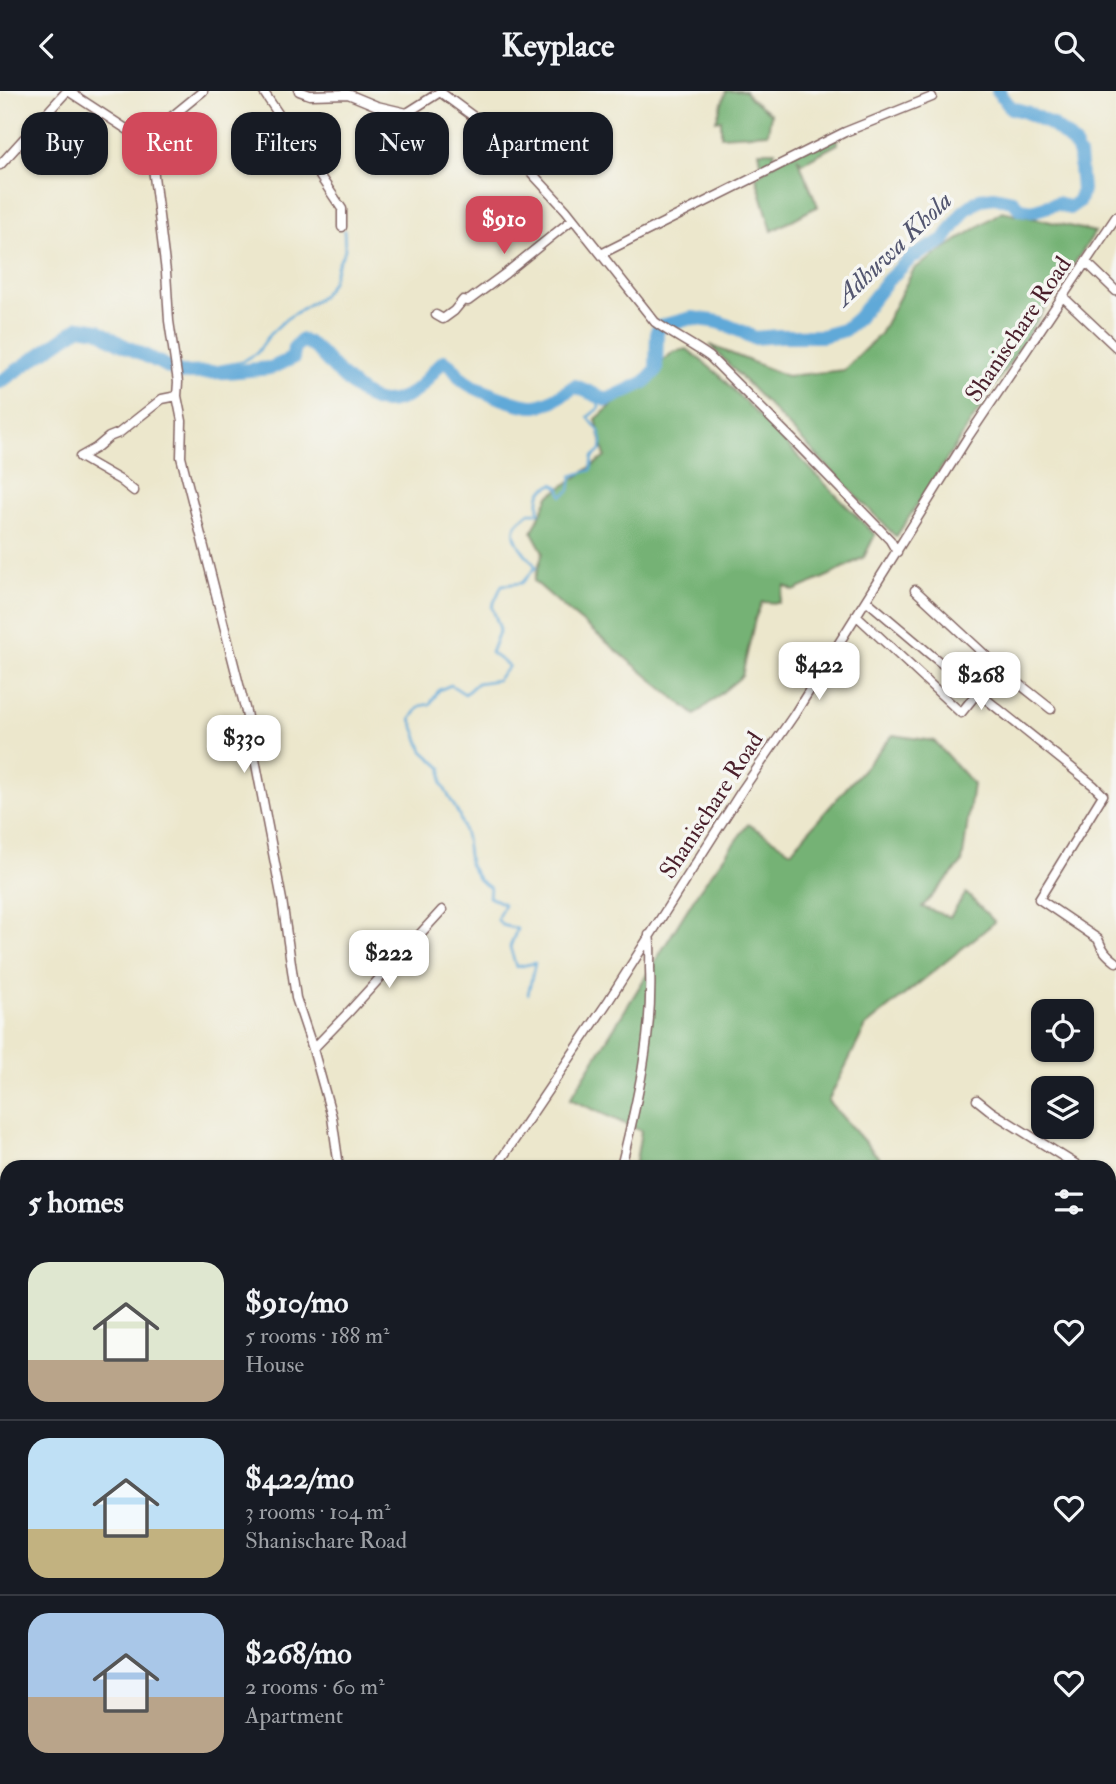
<!DOCTYPE html>
<meta charset="utf-8">
<style>
:root{--surface:#171b24;--page:#242831;--text:#f1f3f6;--muted:#9ea1a6;--line:#363941;--accent:#d1495b}
body{margin:0;font-family:"IM FELL Double Pica",serif;background:var(--page);color:var(--text);height:100vh;display:flex;flex-direction:column;font-size:26px;white-space:nowrap}
*{box-sizing:border-box;margin:0}
p{font-size:23px;color:var(--muted)}
.icon{flex:none;width:38px;height:38px;fill:none;stroke:currentColor;stroke-width:2;stroke-linecap:round;stroke-linejoin:round}
.map{position:relative;flex:1;overflow:hidden}
.drawer{position:absolute;left:0px;top:1069px;width:1116px;height:625px;display:flex;flex-direction:column;background:var(--surface);border-radius:21px 21px 0 0;box-shadow:0 2px 5px #0004}
.drawer>*{flex:none}
.banner{position:absolute;left:21px;top:21px;width:700px;height:63px;display:flex;gap:14px}
.buttons{position:absolute;left:1031px;top:908px;display:grid;gap:14px}
.buttons a{display:grid;place-items:center;width:63px;height:63px;border-radius:14px;background:var(--surface);box-shadow:0 2px 5px #0004;font-size:35px}
.price{position:absolute;translate:-50% -60px;padding:0 16px;border-radius:14px;background:#fff;color:#222;font-size:23px;line-height:46px;filter:drop-shadow(0 2px 4px #0008)}
.price::after{content:'';position:absolute;left:50%;top:42px;width:21px;height:16px;margin-left:-10px;background:inherit;clip-path:polygon(0 0,100% 0,50% 100%)}
.price.active{background:var(--accent);color:#fff}
ul{padding:0;list-style:none}
li{display:flex;align-items:center;gap:21px;height:175px;padding:0 28px}
li+li{border-top:2px solid var(--line)}
li span{display:grid;place-items:center;flex:none;width:196px;height:140px;border-radius:21px;color:#555}
li>.icon{margin-inline-start:auto}
span .icon{width:84px;height:84px;fill:#fffc;stroke-width:1}
li b{font-size:30px}
h2{display:flex;justify-content:space-between;align-items:center;height:84px;padding:0 28px;font-size:30px}
.tag{padding:0 24px;border-radius:21px;background:var(--surface);box-shadow:0 2px 5px #0004;font-size:24px;line-height:63px}
.tag.active{background:var(--accent);color:#fff}
header{display:flex;justify-content:space-between;align-items:center;height:91px;padding:0 28px;background:var(--surface);font-size:32px;font-weight:700}
.map>svg:first-child{display:block}
.forest{fill:#75b274;stroke:#606850;stroke-width:2}
.lines{fill:none;stroke-linecap:round;stroke-linejoin:round}
.stream{stroke:#61a9d8;stroke-width:2.5}
.river{stroke:#61a9d8;stroke-width:14}
.minor-casing{stroke:#836563;stroke-width:11}
.minor{stroke:#fff;stroke-width:8}
.labels{text-anchor:middle;stroke-width:7;stroke-linejoin:round;paint-order:stroke}
.street-label{font-size:24px;fill:#4a1f2b;stroke:#f6f6f2}
.water-label{font-size:26px;font-style:italic;fill:#535670;stroke:#f6f6f2}
</style>
<header><svg class="icon" aria-label="back" viewBox="0 0 24 24"><path d="M15 5l-7 7 7 7"/></svg>Keyplace<svg class="icon" aria-label="search" viewBox="0 0 24 24"><circle cx="10" cy="10" r="6"/><path d="M15 15l6 6"/></svg></header>
<div class="map">
<svg width="1116" height="1693" viewBox="0 0 1116 1693">
<rect width="100%" height="100%" fill="#f6f6f2"/>
<filter id="ink" filterUnits="userSpaceOnUse"><feTurbulence type="fractalNoise" baseFrequency=".0143" numOctaves="2"/><feDisplacementMap in="SourceGraphic" scale="14" xChannelSelector="R" yChannelSelector="G"/><feConvolveMatrix kernelMatrix="1 2 1 2 8 2 1 2 1" color-interpolation-filters="sRGB"/></filter>
<filter id="wash" filterUnits="userSpaceOnUse"><feTurbulence type="fractalNoise" baseFrequency=".00686" numOctaves="4" result="noise"/><feDisplacementMap in="SourceGraphic" scale="28" xChannelSelector="R" yChannelSelector="G"/><feGaussianBlur stdDeviation="1.57" result="paint"/><feColorMatrix in="noise" values="0 0 0 0 0 0 0 0 0 0 0 0 0 0 0 0 0 1.4 0 .05"/><feComposite in="paint" operator="in"/></filter>
<g filter="url(#wash)">
<rect width="100%" height="100%" fill="#ece7cc"/>
<path class="forest" d="M726,0h19l5,7 21,16 -3,19 -47,3v-16l-5,1z
M836,43l2,10 -36,19 -5,-6 21,49 -46,25 -16,-54 11,-9 -5,-1 -3,-16h16l-5,16 23,-18 2,3z
M1002,120l93,21 -199,305 -186,-192 77,31 57,-6 36,-36 34,-65z
M687,258l31,25 157,161 -11,22 -34,18 -36,16 -9,-5 -6,17 -17,-1 -7,17 -13,57 -47,39 -129,-106 -32,-28 9,-29 -11,-20 17,-36 56,-39 -9,-38 77,-67z
M893,644l41,6 39,43 -11,79 -40,44 28,10 16,-24 29,29 -129,104 -38,75 52,58 -4,8h-241l6,-36 -71,-32 128,-207 50,-68 43,27z"/>
<g class="lines">
<path class="stream" d="M208,282l11,-7 22,-4 16,-9 13,-19 16,-15 36,-23 10,-14 5,-16 8,-16 -1,-20
M528,903l7,-31 -19,4 -6,-20 7,-18 -15,-4 -5,-6 7,-15 -15,-7 1,-9 -11,-8 -10,-16 -3,-26 -7,-23 -17,-31v-16l-19,-17 -12,-32 9,-13 10,-2 9,-14 12,-5 14,9 12,-11 20,-3 12,-14 -18,-13 9,-24 -8,-22 10,-22 20,-2 14,-16c-7,-10 -27,-28 -20,-41 2,-5 9,-9 13,-13h10c0,-17 -3,-22 15,-29l5,3 3,9 8,-6 2,-14 19,-6 2,-13 8,-7 1,-9 -3,-10 -11,-14 11,-9 -1,-11
M1110,1551l6,-1
M1110,1602l6,-3
M850,1693l7,-6"/>
<path class="river" d="M998,0l13,17 15,4 26,13 15,12 9,10
M0,291l80,-55 18,3 21,13 62,30 45,-1 45,-4 22,-10 1,-10 8,-8c14,5 22,18 32,28 9,9 31,30 43,33 12,3 27,-2 37,-9 12,-8 18,-22 30,-31 12,6 10,11 19,19 12,10 58,27 73,26 14,-2 28,-12 39,-20l32,14 38,-18 11,-12 1,-39 4,-5 31,-8 27,4 24,10 11,6 25,-2h43l22,-6 14,-12 30,-38 24,-23 32,-17 20,-29 16,-12 14,-2 19,4 7,8 12,2 26,-8 11,5 10,-7 3,-11 -3,-35"/>
</g>
</g>
<g filter="url(#ink)">
<g class="lines">
<defs>
<path id="minor" d="M68,0l83,54
M203,0l-50,41 -3,12 16,128 3,49 9,61 -1,14 5,25 -1,36 65,255 36,188 14,98 17,51 19,68 7,50
M263,0l79,118v18
M299,0l11,4 38,-1 29,12 30,7 33,-21 34,25 30,26 62,67 89,112c18,13 37,22 55,35l88,88 92,95 7,12
M0,74l67,-74
M601,163l244,-122 87,-35
M1086,171l30,29
M1062,205l54,51
M436,224l7,4 11,-8 9,-11 5,1 38,-28 67,-54
M134,400l-14,-11 -40,-23 16,-9 13,-11 10,-4 43,-34 15,-3
M866,509l65,55 162,130 10,10 -64,104 59,40c4,11 9,16 18,23
M856,524l105,98 37,-46 -83,-77
M998,576l53,42
M313,958l33,-34 96,-105
M977,1009l15,12 88,55
M496,1076l113,-167 134,-211 51,-74 174,-278 148,-220
M621,1076c16,-64 32,-132 29,-199 0,-11 1,-22 -1,-33
M1110,1093l6,4
M0,1232l7,8
M1110,1263l6,-4
M0,1291l7,-13
M1110,1383l6,8
M186,1687l6,6
M357,1687l7,6
M777,1687l5,6
M30,1693l5,-6
M447,1693l3,-6
M720,1693l8,-6"/>
</defs>
<use href="#minor" class="minor-casing"/>
<use href="#minor" class="minor"/>
</g>
</g>
<g class="labels">
<g class="street-label">
<text transform="translate(1018 238) rotate(-56)" y="8">Shanischare Road</text>
<text transform="translate(711 714) rotate(-57)" y="8">Shanischare Road</text>
</g>
<g class="water-label">
<text transform="translate(893 157) rotate(-44)" y="9">Adhuwa Khola</text>
</g>
</g>
</svg>
<div class="buttons">
<a><svg class="icon" aria-label="locate" viewBox="0 0 24 24"><circle cx="12" cy="12" r="6"/><path d="M12 2v4M12 18v4M2 12h4M18 12h4"/></svg></a>
<a><svg class="icon" aria-label="layers" viewBox="0 0 24 24"><path d="M12 4l9 5-9 5-9-5zM3 14l9 5 9-5"/></svg></a>
</div>
<b class="price active" style="left:504px;top:165px">$910</b>
<b class="price" style="left:819px;top:611px">$422</b>
<b class="price" style="left:981px;top:621px">$268</b>
<b class="price" style="left:244px;top:684px">$330</b>
<b class="price" style="left:389px;top:899px">$222</b>
<div class="banner">
<a class="tag">Buy</a>
<a class="tag active">Rent</a>
<a class="tag">Filters</a>
<a class="tag">New</a>
<a class="tag">Apartment</a>
</div>
<section class="drawer">
<h2>5 homes<svg class="icon" aria-label="filters" viewBox="0 0 24 24"><path d="M4 7h16M4 17h16"/><circle cx="9" cy="7" r="2"/><circle cx="15" cy="17" r="2"/></svg></h2>
<ul>
<li><span style="background:linear-gradient(#dfe7d0 70%,#b9a48a 0)"><svg class="icon" aria-label="home" viewBox="0 0 24 24"><path d="M3 11l9-7 9 7M6 9v11h12V9"/></svg></span><div><b>$910/mo</b><p>5 rooms · 188 m²</p><p>House</p></div><svg class="icon" aria-label="heart" viewBox="0 0 24 24"><path d="M12 20l-8-8c-3-5 5-10 8-4 3-6 11-1 8 4z"/></svg></li>
<li><span style="background:linear-gradient(#bfe0f5 65%,#c2b280 0)"><svg class="icon" aria-label="home" viewBox="0 0 24 24"><path d="M3 11l9-7 9 7M6 9v11h12V9"/></svg></span><div><b>$422/mo</b><p>3 rooms · 104 m²</p><p>Shanischare Road</p></div><svg class="icon" aria-label="heart" viewBox="0 0 24 24"><path d="M12 20l-8-8c-3-5 5-10 8-4 3-6 11-1 8 4z"/></svg></li>
<li><span style="background:linear-gradient(#a9c7e8 60%,#b9a48a 0)"><svg class="icon" aria-label="home" viewBox="0 0 24 24"><path d="M3 11l9-7 9 7M6 9v11h12V9"/></svg></span><div><b>$268/mo</b><p>2 rooms · 60 m²</p><p>Apartment</p></div><svg class="icon" aria-label="heart" viewBox="0 0 24 24"><path d="M12 20l-8-8c-3-5 5-10 8-4 3-6 11-1 8 4z"/></svg></li>
</ul>
</section>
</div>
